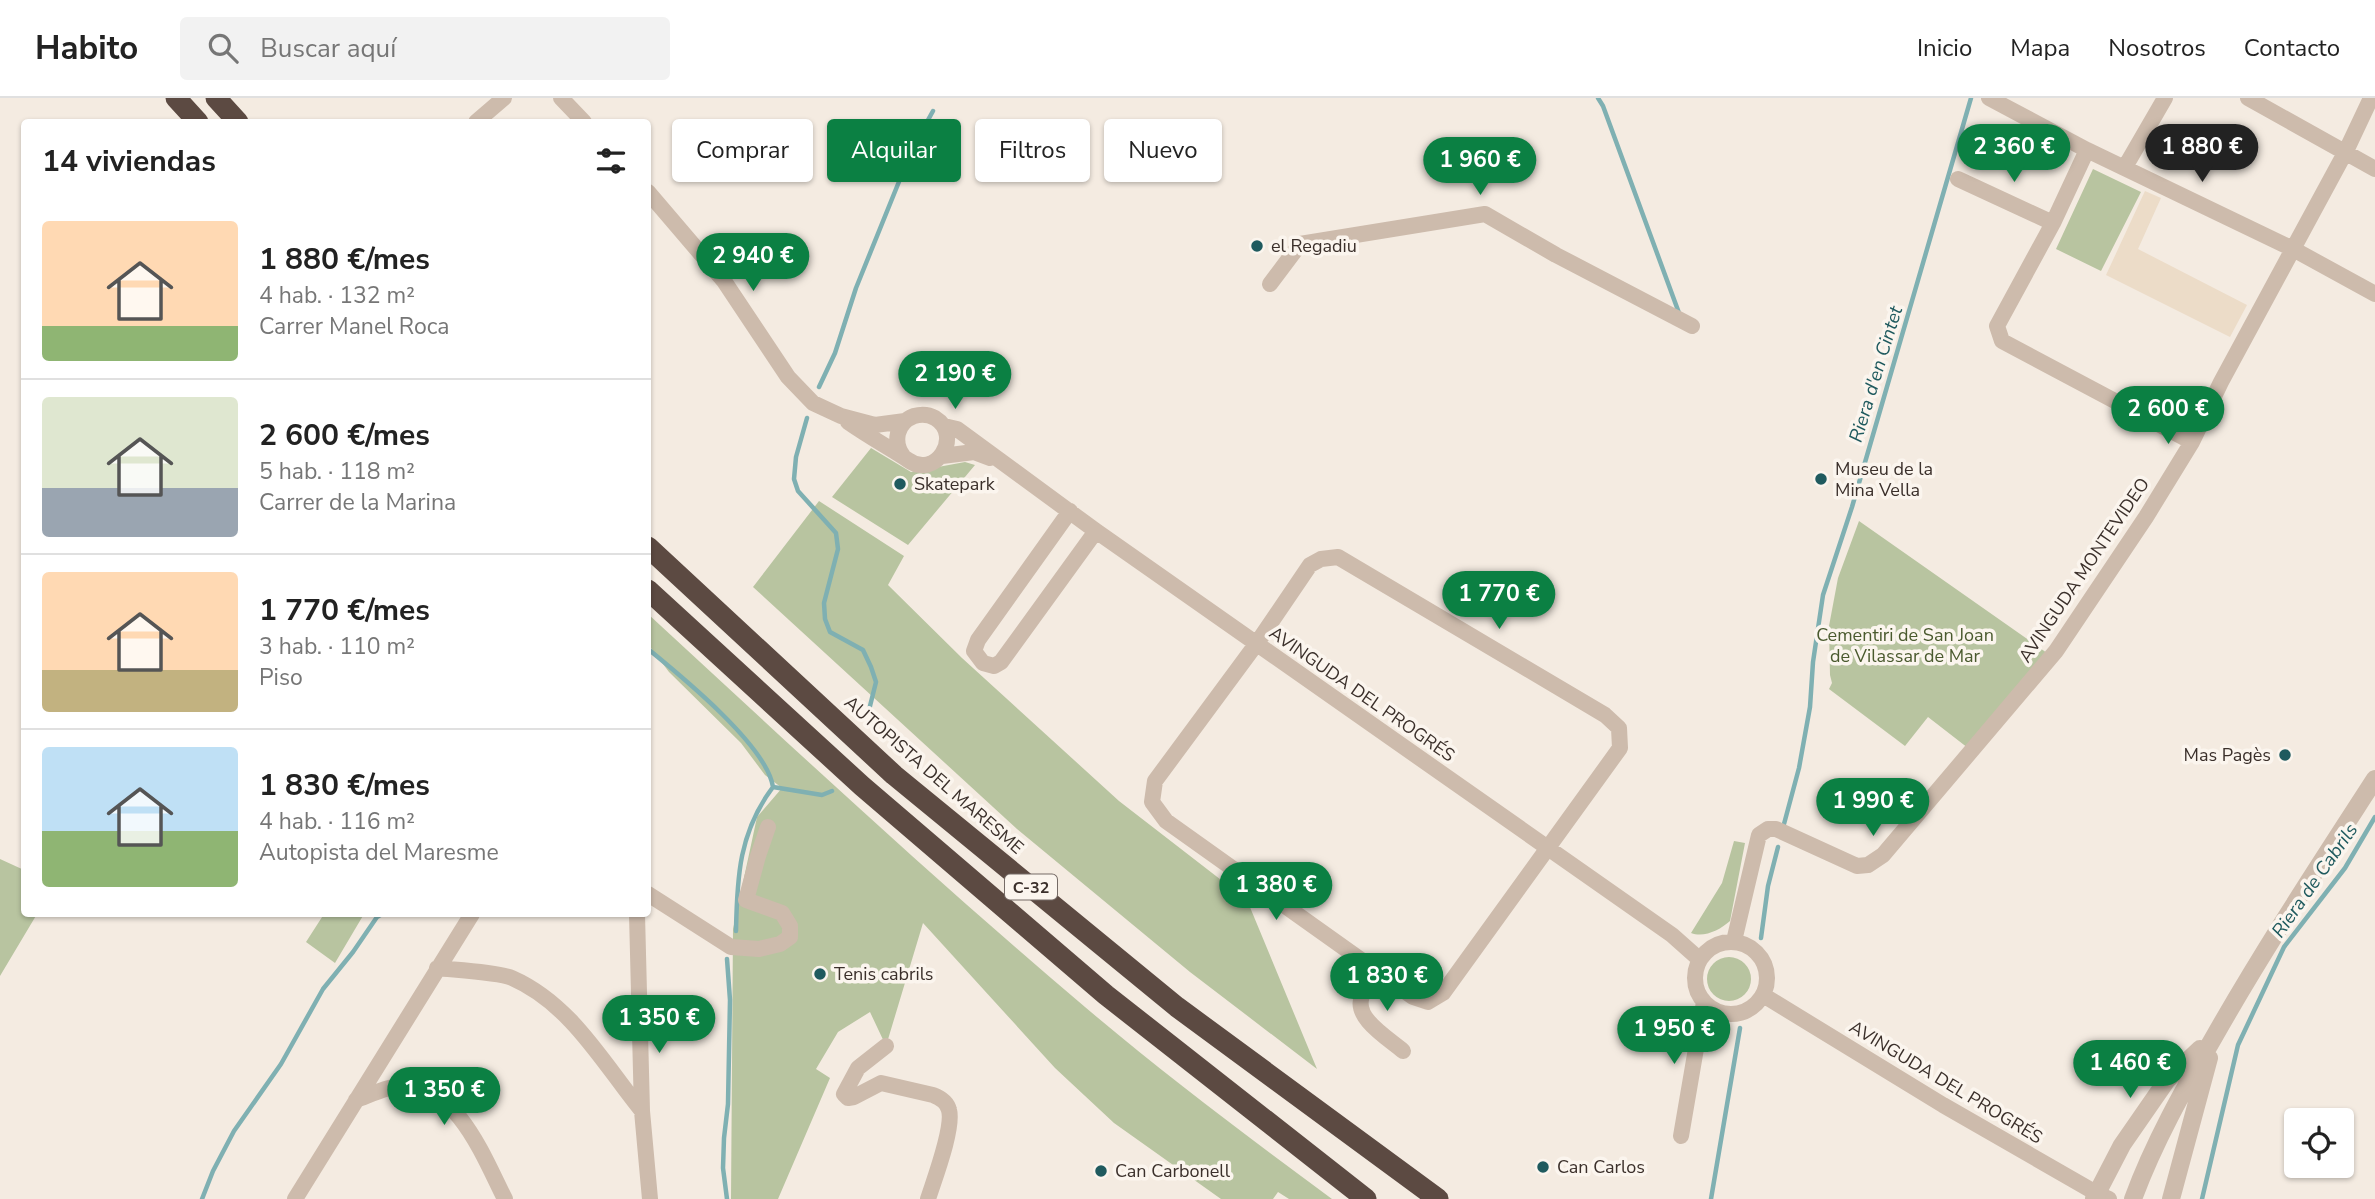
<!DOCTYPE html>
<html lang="es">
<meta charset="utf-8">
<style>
:root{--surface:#fff;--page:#f2f2f2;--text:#222;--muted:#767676;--line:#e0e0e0;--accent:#0b8043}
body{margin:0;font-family:"Nunito Sans",sans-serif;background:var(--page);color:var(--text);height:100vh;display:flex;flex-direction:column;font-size:26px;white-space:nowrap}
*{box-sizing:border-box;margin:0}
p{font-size:23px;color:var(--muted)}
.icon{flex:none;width:38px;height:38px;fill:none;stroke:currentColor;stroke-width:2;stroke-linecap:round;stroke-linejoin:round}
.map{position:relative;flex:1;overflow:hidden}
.sheet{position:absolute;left:21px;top:21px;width:630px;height:798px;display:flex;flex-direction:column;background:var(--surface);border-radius:7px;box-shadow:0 2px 5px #0004}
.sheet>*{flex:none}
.banner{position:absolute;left:672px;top:21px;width:665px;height:63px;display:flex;gap:14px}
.fabs{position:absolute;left:2284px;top:1010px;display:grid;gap:14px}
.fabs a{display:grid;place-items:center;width:70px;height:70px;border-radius:7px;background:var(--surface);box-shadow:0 2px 5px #0004;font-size:35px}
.price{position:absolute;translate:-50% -60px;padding:0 16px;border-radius:24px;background:var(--accent);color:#fff;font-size:23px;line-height:46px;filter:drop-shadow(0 2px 4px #0008)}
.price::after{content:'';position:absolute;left:50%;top:42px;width:21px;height:16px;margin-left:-10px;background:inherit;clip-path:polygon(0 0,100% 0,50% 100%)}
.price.current{background:#222;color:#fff}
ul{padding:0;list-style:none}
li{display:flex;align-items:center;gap:21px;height:175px;padding:0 21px}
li+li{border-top:2px solid var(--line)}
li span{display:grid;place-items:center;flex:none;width:196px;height:140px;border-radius:7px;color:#555}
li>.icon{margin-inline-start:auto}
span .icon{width:84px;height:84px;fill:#fffc;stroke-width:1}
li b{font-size:30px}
h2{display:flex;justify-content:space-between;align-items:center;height:84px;padding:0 21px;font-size:30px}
.tag{padding:0 24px;border-radius:7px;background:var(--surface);box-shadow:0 2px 5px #0004;font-size:24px;line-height:63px}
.tag.current{background:var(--accent);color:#fff}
header{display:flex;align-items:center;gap:42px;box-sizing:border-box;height:98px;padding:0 35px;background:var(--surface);border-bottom:2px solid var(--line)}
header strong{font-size:33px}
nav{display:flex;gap:38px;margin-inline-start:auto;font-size:24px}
.search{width:490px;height:63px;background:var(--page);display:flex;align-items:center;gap:18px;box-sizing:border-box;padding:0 24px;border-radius:7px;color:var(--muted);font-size:26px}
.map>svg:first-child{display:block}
.green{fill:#b8c4a0}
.plaza{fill:#ecdcc8}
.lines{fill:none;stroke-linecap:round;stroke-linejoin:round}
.stream{stroke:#7fb0b2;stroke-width:4.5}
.minor{stroke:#cdbbac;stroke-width:16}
.tertiary{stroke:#cdbbac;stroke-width:18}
.motorway{stroke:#5c4a42;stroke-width:21}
.poi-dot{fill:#1f5a5e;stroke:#fbf5ee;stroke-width:2.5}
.labels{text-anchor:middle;stroke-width:7;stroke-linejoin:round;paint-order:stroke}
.shield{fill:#fbf5ee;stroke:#756b66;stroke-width:2}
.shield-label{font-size:16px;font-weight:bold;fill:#3b302b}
.poi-label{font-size:18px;fill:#3b302b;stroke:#fbf5ee;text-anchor:start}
.street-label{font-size:18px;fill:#3b302b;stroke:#fbf5ee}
.park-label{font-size:18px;fill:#4a5a2e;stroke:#fbf5ee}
.water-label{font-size:19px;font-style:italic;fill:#1f5a5e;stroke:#fbf5ee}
</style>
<header>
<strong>Habito</strong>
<div class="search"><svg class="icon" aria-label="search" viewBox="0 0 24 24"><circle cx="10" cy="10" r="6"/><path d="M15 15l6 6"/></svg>Buscar aquí</div>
<nav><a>Inicio</a><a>Mapa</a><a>Nosotros</a><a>Contacto</a></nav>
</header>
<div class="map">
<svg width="2375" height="1101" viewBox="0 0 2375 1101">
<rect width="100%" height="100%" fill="#f4ebe1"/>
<path class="green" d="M2093,71l48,23 -40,79 -45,-22z
M871,350l40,24 54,-10 10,3 -67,80 -76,-48z
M819,403l85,55 -16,29 74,73 157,143 128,99 70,169 -127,-97 -173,-143 -264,-242z
M1859,423l188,132 -79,95 -40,-31 -23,29 -76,-57 3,-6 -2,-8 -1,-49 9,-48z
M648,516c144,133 287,266 437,393 79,67 163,130 247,192h-43l-11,-7 -5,7h-52l-107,-76 -59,-55 -132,-145 -37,123 -16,-34 -32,20 -22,37 14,9 -52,121h-47l2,-270 24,-112 25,-29 -17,-13 -24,-32 -72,-71 -21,-28z
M1734,743l11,2 -15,78c-10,9 -26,17 -39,12l31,-50z
M0,761l24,11v44h13l-37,62z
M324,816h40l-29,49 -29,-21z
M1707 881a22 22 0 1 1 44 0a22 22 0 1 1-44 0Z"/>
<path class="plaza" d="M2145,93l16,7 -23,51 109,56 -17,32 -124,-62z"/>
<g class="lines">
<path class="stream" d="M1598,0l5,8 76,207
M819,289l16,-34 21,-65 57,-141 20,-36
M807,320l-11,39 -2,22 4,12 38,42 2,16 -14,54 1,16 5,13 33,18 8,17 5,15 -7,28
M648,551c33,27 119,97 125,138
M1784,726l15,-56 11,-61 3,-45 10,-67 29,-88 119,-409
M736,833c1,-54 3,-99 37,-144l49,8 10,-4
M1761,840l7,-52 10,-39
M727,861l3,41 -2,104 -4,34 -1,30 4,31
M202,1101l11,-28 21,-40 47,-67 42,-75 30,-37 24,-35 5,-3
M1711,1101l29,-171
M2202,1101l36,-154 46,-98 61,-79 30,-51"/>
<path class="minor" d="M561,0l23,24
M1989,0l98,52 206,99 82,45
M2248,0l127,71
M476,24l28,-24
M2087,52l-34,73 -56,103 5,15 190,101
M2125,69l40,-69
M1958,81l95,44
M648,94l76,89 64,96 25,26 28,13 34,9 30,-4
M1270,186l30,-40 185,-30 71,41 136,71
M848,324c20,14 40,25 60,38 27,20 56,-24 27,-42 -7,-4 -14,-4 -21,-2 -18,7 -21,26 -11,40
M944,328l13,3 139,102 576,404 27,24
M942,358l32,-4 16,6
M1070,413l-92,129 -4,11 9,12 11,3 7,-4 95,-131
M1338,459l267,158 14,13 1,20 -177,245 -15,9 -15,-5 -35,-25 -212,-151 -14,-19 3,-21 102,-138 53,-78 11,-6z
M648,796l83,53 28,2 21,-5 10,-7v-11l-8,-13 -36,-13 12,-44 10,-29
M637,816l5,197 8,88
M1734,843l25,-106 9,-6h8l81,37 11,-1 15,-10 173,-204 90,-134 46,-75 29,-60 125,-231 25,-53
M1695 880a36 36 0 1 1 72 0a36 36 0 1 1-72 0Z
M437,870c18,2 61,4 75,10 59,26 91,85 130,133
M1378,874c-5,8 -13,15 -16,24 -9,22 26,42 41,55
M1763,897l180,110 153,88 13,6
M886,948l-28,22 -14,26 4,4 6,-1 27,-14 52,12c8,3 14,7 16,15 5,18 -15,70 -21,89
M356,1002c14,-5 32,-14 46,-14 55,-2 82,72 103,113
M1681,1038l23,-134
M295,1101l177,-285"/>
<path class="tertiary" d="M2094,1101l28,-54 45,-65 33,-31
M2133,1101c21,-57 51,-110 81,-162 50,-88 106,-173 161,-258
M2171,1101l38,-141"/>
<path class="motorway" d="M176,0l22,24
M216,0l22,24
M648,449l246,228 283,232 261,192
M648,492l214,196 244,209 260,204"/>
</g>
<g class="poi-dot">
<circle cx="1257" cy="148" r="7"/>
<circle cx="1821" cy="381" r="7"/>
<circle cx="900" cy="386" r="7"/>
<circle cx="2285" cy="657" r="7"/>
<circle cx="820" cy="876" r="7"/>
<circle cx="1543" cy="1069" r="7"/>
<circle cx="1101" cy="1073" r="7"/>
</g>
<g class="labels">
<rect class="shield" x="1005" y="776.5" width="52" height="25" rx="5"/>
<g class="shield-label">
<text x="1031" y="795">C-32</text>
</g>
<g class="poi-label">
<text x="1271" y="154">el Regadiu</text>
<text x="1835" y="377">Museu de la<tspan x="1835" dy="21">Mina Vella</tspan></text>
<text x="914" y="392">Skatepark</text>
<text x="2271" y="663" text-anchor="end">Mas Pagès</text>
<text x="834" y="882">Tenis cabrils</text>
<text x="1557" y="1075">Can Carlos</text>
<text x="1115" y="1079">Can Carbonell</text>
</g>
<g class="street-label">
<text transform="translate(2084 472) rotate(-56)" y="6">AVINGUDA MONTEVIDEO</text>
<text transform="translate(1362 596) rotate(35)" y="6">AVINGUDA DEL PROGRÉS</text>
<text transform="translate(934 677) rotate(41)" y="6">AUTOPISTA DEL MARESME</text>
<text transform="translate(1946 984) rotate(31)" y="6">AVINGUDA DEL PROGRÉS</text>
</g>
<g class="park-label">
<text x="1905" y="543">Cementiri de San Joan<tspan x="1905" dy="21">de Vilassar de Mar</tspan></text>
</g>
<g class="water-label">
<text transform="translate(1875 276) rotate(-73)" y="7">Riera d'en Cintet</text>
<text transform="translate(2314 782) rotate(-55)" y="7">Riera de Cabrils</text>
</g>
</g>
</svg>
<div class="fabs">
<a><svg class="icon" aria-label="locate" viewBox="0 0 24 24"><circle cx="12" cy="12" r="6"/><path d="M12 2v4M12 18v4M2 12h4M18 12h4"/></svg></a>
</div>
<b class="price" style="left:2014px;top:86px">2 360 €</b>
<b class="price current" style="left:2202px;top:86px">1 880 €</b>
<b class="price" style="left:1480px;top:99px">1 960 €</b>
<b class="price" style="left:753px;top:195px">2 940 €</b>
<b class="price" style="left:955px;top:313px">2 190 €</b>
<b class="price" style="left:2168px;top:348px">2 600 €</b>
<b class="price" style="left:1499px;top:533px">1 770 €</b>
<b class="price" style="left:1873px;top:740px">1 990 €</b>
<b class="price" style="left:1276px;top:824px">1 380 €</b>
<b class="price" style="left:1387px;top:915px">1 830 €</b>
<b class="price" style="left:659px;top:957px">1 350 €</b>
<b class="price" style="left:1674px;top:968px">1 950 €</b>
<b class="price" style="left:2130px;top:1002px">1 460 €</b>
<b class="price" style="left:444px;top:1029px">1 350 €</b>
<div class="banner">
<a class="tag">Comprar</a>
<a class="tag current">Alquilar</a>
<a class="tag">Filtros</a>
<a class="tag">Nuevo</a>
</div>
<section class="sheet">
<h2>14 viviendas<svg class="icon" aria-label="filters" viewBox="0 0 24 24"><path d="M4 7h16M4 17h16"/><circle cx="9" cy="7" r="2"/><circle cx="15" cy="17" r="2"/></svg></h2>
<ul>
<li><span style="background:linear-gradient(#ffd9b3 75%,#8fb573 0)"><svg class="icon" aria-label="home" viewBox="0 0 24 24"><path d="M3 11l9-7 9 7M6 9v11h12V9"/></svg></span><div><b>1 880 €/mes</b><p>4 hab. · 132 m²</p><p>Carrer Manel Roca</p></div></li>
<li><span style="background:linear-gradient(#dfe7d0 65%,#9aa5b1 0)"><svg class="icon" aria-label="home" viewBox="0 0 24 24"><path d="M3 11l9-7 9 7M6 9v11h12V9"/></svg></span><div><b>2 600 €/mes</b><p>5 hab. · 118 m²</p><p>Carrer de la Marina</p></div></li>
<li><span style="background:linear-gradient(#ffd9b3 70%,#c2b280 0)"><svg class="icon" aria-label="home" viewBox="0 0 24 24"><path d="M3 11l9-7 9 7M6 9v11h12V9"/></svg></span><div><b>1 770 €/mes</b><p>3 hab. · 110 m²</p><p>Piso</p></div></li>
<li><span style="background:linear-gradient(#bfe0f5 60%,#8fb573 0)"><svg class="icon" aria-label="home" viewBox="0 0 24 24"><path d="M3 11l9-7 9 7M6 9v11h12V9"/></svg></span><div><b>1 830 €/mes</b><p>4 hab. · 116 m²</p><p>Autopista del Maresme</p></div></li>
</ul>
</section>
</div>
